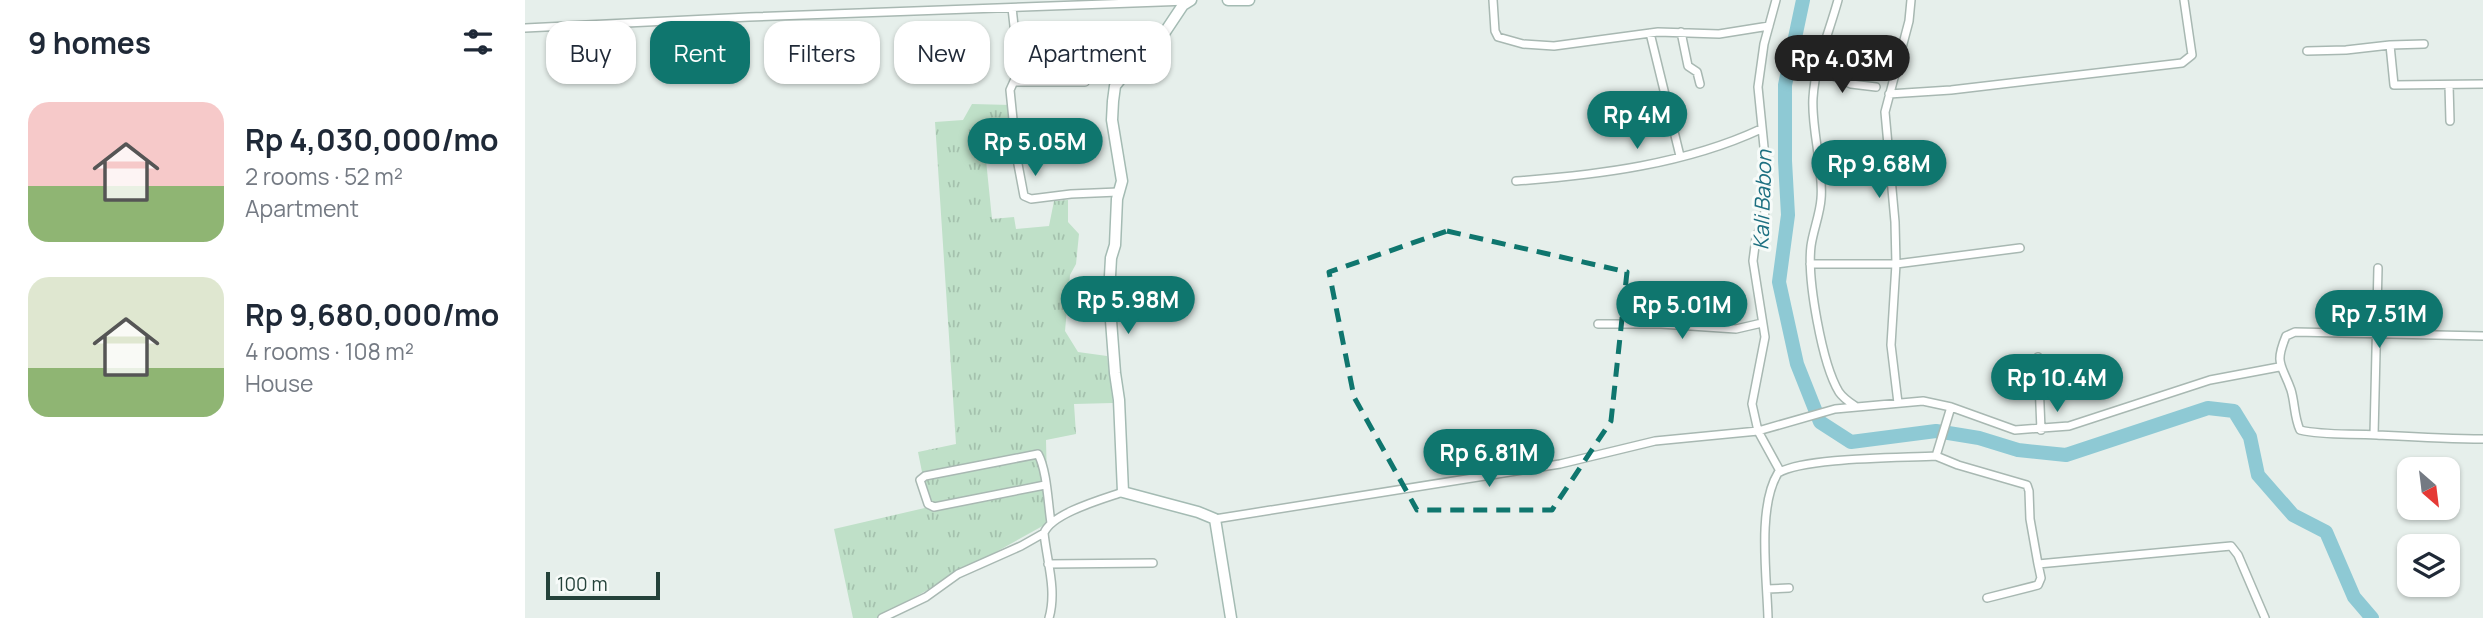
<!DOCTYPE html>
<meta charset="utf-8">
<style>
:root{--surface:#fff;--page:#f2f2f3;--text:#1f2937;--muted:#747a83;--accent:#0f766e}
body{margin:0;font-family:Manrope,sans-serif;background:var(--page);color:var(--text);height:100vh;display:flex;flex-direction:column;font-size:26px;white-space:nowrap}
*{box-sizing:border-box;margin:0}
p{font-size:23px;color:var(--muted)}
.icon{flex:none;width:38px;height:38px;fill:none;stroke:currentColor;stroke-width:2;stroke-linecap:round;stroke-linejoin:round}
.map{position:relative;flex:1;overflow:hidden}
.sheet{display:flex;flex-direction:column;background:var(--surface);width:525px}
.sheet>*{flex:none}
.top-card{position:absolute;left:21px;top:21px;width:665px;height:63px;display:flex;gap:14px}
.needle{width:46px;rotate:152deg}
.tools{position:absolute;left:1872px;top:457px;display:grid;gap:14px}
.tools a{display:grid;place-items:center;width:63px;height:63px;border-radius:14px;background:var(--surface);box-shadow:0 2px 5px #0004;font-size:35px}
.scale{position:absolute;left:21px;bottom:18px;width:114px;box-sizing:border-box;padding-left:7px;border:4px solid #24423a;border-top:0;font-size:19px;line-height:24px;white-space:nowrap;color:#24423a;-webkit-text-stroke:5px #f7fbf9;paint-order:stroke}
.price{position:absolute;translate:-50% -60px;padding:0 16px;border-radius:24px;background:var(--accent);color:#fff;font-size:23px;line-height:46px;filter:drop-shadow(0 2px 4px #0008)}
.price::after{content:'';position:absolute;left:50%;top:42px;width:21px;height:16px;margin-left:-10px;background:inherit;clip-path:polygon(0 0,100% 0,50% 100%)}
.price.current{background:#222;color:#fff}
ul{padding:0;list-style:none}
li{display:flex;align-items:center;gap:21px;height:175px;padding:0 28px}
li span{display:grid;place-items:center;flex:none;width:196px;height:140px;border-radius:21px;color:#555}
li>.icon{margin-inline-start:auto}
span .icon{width:84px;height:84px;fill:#fffc;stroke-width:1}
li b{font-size:30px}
h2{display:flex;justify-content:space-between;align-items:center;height:84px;padding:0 28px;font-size:30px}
.chip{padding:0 24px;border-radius:21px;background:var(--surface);box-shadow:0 2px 5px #0004;font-size:24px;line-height:63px}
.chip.current{background:var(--accent);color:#fff}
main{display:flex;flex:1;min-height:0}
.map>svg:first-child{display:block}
.grass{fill:url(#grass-tufts)}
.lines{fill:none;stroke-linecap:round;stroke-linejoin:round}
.river{stroke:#8ec9d4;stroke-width:14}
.street-casing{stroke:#a8b8b2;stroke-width:10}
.secondary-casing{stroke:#a4bbb3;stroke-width:13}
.street{stroke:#fff;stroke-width:7}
.secondary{stroke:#fff;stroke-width:10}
.marked{fill:none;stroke:#0f766e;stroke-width:5;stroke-dasharray:14 9;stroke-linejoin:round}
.labels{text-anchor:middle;stroke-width:6;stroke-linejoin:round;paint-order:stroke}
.water-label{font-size:21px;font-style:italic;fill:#1c6f80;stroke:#f7fbf9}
</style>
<main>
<section class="sheet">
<h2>9 homes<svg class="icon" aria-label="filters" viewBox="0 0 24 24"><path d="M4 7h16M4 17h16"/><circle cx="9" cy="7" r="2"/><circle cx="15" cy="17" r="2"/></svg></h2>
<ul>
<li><span style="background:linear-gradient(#f6c9c9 60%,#8fb573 0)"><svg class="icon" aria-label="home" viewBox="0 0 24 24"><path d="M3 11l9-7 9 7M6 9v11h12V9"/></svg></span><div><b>Rp 4,030,000/mo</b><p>2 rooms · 52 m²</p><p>Apartment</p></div></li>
<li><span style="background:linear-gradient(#dfe7d0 65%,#8fb573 0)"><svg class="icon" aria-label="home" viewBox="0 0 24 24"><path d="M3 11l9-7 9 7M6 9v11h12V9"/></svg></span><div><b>Rp 9,680,000/mo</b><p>4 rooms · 108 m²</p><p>House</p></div></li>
</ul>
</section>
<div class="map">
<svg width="1958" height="618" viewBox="0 0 1958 618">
<defs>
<pattern id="grass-tufts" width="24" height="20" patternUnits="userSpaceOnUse" patternTransform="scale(1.75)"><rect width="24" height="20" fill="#bfe0c8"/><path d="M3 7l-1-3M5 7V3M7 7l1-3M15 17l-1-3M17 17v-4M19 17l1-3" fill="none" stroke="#a4c1ad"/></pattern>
</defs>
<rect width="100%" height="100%" fill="#e6efeb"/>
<path class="grass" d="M447,104l39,1 3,50 -28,5 6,59 22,-2 2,12 33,-3 5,-25 14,-1v22l11,12 -3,30 -6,11 -5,56 13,21 29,4 6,47 -39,1 2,30 -30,6 2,83 -171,95h-24l-19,-89 95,-22 -11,-55 38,-8 -21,-322 28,-2z"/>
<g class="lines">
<path class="river" d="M1278,0l-18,85v76l3,54 -9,67 18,82 23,58 31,20 85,-11 43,7 39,12 48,5 142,-47 26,3 16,26 8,38 35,40 33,17 28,65 18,21"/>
<defs>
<path id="street" d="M968,0l2,31 3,6 25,7 31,2 104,-14 61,2 50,-8
M1313,0c-9,33 -23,64 -25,98 -2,31 11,71 8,101 -1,15 -8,32 -10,47 -4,33 11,118 28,146 4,6 10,10 16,14
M487,8l7,62 -9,20 7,69 7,37 7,3 40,-5 47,-2
M0,28l224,-11 439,-16
M1156,32l7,34 9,6 3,12
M1125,33l30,123
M1899,44l-34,1 4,40 89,-1
M1782,51l39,-1 44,-5
M1292,69l34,15 25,3
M489,82h71
M1924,85l1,36
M1364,94l62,-4 231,-27 10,-8 -8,-55
M991,181c82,-6 170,-17 245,-52
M1285,264h86l124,-16
M1073,324h63l75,5 26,-6
M1958,336l-188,-4 -9,4c-12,29 -4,28 5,54 4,13 3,27 9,40 26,6 51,3 77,5 36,2 70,4 106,4
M1513,357l3,73
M1373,403l-7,-58 5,-81 -1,-42 -10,-110 24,-91 2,-21
M1426,407l-15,49 22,9 69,20 2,6 1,28 8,45
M1849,435l4,-167
M1255,471l-22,-40 77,-22 88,-8 28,6 64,23 54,-4 141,-46 69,-13
M520,485l-111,22 -6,-3 -8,-24 5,-4 113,-22c9,16 10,50 13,69
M690,519l345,-55 95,-23 103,-10 -6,-27 13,-67 -12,-76 3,-23 8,-20 4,-31 -10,-100 6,-43 12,-44
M523,564l105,-1
M1242,589l22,-1
M1462,598l51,-13 3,-7 -3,-14 193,-18 7,9 27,63
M357,618l44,-21 32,-23 63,-28 23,-13
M524,618c8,-28 -2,-56 -5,-85 8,-20 59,-34 79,-41
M1243,618c-1,-40 -11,-111 10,-145 26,-16 124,-15 158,-17"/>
<path id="secondary" d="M666,0l-8,5 -24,36 -36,35 -8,10 -2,15 -1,19 10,61 -5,18 -2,46 -4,13 -2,36 6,79 4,27 4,92 75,20 17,7 16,99
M703,0h21"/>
</defs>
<use href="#street" class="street-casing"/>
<use href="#secondary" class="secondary-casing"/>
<use href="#street" class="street"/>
<use href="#secondary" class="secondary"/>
</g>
<path class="marked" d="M922,231l180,41 -16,149 -59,89h-135l-63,-113 -25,-125z"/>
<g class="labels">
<g class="water-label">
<text transform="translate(1238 200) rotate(-88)" y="7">Kali Babon</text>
</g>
</g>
</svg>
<div class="tools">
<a><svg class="needle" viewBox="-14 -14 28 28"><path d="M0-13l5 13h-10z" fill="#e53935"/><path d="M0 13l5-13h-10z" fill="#747a83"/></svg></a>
<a><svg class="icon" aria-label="layers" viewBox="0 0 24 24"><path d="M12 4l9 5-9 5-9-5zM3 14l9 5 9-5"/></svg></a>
</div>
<div class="scale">100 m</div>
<b class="price current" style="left:1317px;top:95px">Rp 4.03M</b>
<b class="price" style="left:1112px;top:151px">Rp 4M</b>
<b class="price" style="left:510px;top:178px">Rp 5.05M</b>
<b class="price" style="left:1354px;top:200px">Rp 9.68M</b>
<b class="price" style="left:603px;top:336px">Rp 5.98M</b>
<b class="price" style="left:1157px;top:341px">Rp 5.01M</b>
<b class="price" style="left:1854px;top:350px">Rp 7.51M</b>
<b class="price" style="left:1532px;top:414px">Rp 10.4M</b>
<b class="price" style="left:964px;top:489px">Rp 6.81M</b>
<div class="top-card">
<a class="chip">Buy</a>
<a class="chip current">Rent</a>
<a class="chip">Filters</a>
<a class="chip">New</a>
<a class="chip">Apartment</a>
</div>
</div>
</main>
